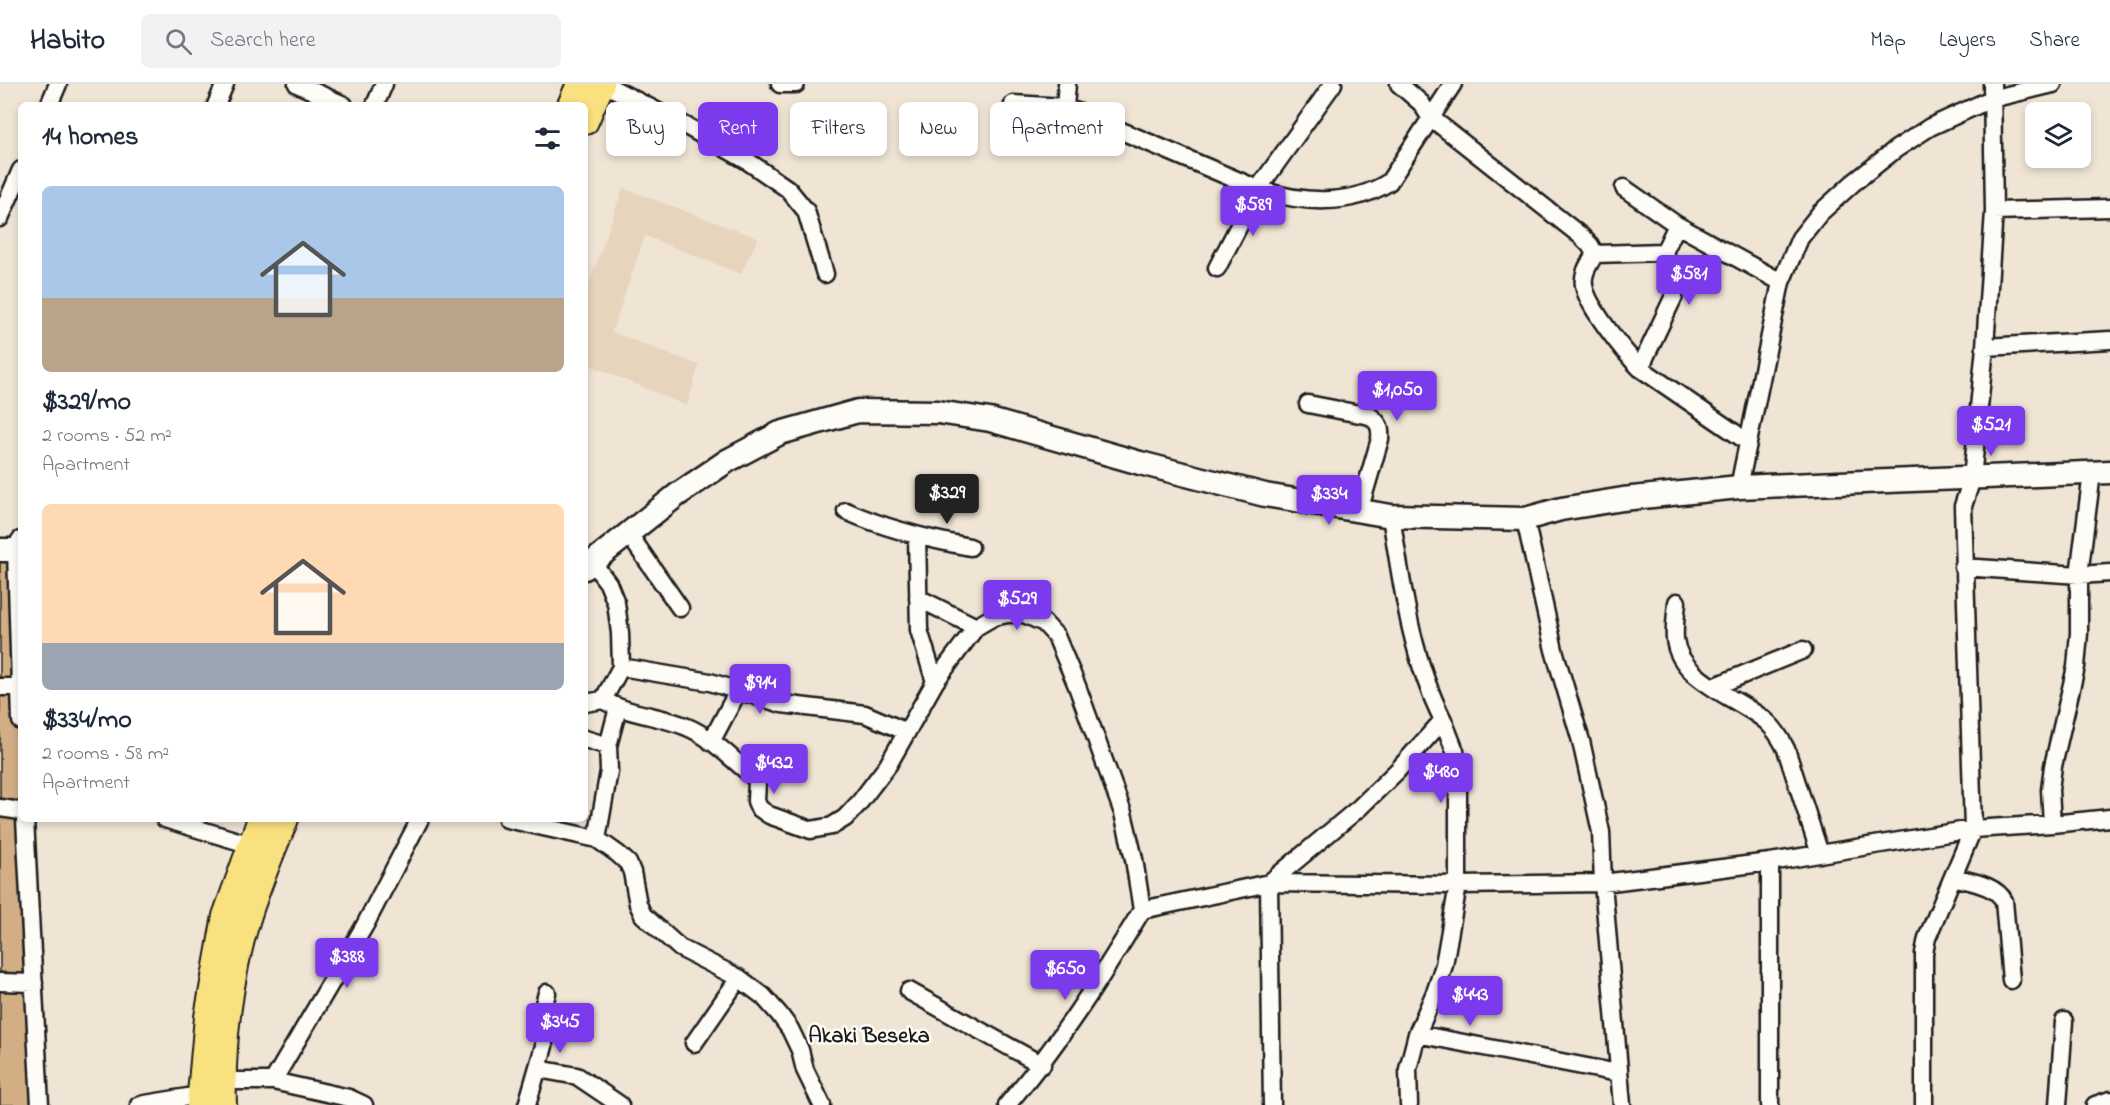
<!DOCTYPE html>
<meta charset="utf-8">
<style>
:root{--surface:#fff;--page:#f2f2f3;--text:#1f2937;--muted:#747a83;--line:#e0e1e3;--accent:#7c3aed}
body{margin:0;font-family:"Indie Flower",sans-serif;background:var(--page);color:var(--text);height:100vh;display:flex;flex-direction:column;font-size:22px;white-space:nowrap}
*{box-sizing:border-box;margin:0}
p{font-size:20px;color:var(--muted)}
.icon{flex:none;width:33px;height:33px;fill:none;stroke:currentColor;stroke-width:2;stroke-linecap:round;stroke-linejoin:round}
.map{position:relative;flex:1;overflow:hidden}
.side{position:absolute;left:18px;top:18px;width:570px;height:720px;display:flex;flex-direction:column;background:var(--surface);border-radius:9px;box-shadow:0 3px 9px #0003}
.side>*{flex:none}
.guide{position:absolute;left:606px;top:18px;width:570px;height:54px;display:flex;gap:12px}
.buttons{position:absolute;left:2025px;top:18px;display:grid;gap:12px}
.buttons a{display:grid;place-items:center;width:66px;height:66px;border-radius:9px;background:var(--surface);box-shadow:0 3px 9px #0003;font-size:30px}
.price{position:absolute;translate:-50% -51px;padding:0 14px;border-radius:6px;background:var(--accent);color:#fff;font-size:20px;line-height:39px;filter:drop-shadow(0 2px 3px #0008)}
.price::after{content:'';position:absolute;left:50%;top:36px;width:18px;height:14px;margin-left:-9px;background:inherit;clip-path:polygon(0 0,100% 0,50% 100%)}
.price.active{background:#222;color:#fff}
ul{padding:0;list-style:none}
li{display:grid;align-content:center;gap:12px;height:318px;padding:0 24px}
li span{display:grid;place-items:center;height:186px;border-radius:9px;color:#555}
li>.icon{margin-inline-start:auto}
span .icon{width:108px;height:108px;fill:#fffc;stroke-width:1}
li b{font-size:26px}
h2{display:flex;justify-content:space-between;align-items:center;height:72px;padding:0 24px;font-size:26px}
.pill{padding:0 21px;border-radius:9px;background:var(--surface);box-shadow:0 3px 9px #0003;font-size:21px;line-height:54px}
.pill.active{background:var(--accent);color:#fff}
header{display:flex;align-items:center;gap:36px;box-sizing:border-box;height:84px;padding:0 30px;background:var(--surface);border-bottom:2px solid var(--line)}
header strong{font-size:28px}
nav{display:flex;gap:33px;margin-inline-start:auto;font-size:21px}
.search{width:420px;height:54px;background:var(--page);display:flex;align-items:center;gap:15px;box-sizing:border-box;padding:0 21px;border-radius:9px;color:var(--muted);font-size:22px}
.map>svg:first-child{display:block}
.built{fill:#e7d4bd}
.building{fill:#d3ae85;stroke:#1c1c1c;stroke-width:1.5}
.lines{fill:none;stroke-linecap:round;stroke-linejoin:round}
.street-casing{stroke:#1c1c1c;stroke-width:21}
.secondary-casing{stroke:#1c1c1c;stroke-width:27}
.primary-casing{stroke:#1c1c1c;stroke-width:30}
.street{stroke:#fdfcf7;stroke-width:16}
.secondary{stroke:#fdfcf7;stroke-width:22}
.primary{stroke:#fae180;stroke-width:26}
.labels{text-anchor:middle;stroke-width:5;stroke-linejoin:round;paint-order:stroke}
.quarter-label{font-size:22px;font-weight:bold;fill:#1c1c1c;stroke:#fdfcf7}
</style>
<header>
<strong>Habito</strong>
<div class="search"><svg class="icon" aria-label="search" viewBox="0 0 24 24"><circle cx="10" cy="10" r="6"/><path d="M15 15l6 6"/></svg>Search here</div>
<nav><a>Map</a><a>Layers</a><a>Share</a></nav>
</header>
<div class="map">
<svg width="2110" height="1021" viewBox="0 0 2110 1021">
<rect width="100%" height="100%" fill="#f0e5d5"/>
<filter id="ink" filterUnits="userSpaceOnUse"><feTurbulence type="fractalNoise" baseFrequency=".0167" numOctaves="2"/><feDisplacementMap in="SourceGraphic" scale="12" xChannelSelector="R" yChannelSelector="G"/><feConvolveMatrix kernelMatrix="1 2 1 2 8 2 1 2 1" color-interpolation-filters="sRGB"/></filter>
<g filter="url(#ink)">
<path class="built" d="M623,104l135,50 -17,36 -96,-38 -33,96 87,33 -12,41 -102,-43v-68z"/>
<path class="building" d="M0,473h11l10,185v77l19,286h-40z"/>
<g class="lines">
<defs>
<path id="street" d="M297,0l47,21
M604,0l84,43 58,33 42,29 18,22 19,63
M780,0h16
M1399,0l22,19 9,14 151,119 9,9 5,9
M1013,20l52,3 193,82c42,14 92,18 131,-7l64,-98
M49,21l9,-21
M216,21l9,-21
M375,21l9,-21
M1065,23l2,-23
M1624,104l53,37 104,57
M1994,127l116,-3
M0,134l21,-48
M1595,170c-6,10 -13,20 -11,31 2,20 41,68 56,83l108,74
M1595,170l69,-2
M1217,184l41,-79 75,-105
M1985,263l125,-7
M1640,284l34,-72v-15l-10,-29 13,-27
M1308,320l62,12c9,7 11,11 10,23l-21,72
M1739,403l42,-205 19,-44 20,-25 33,-30 43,-34 34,-22 61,-28 62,-15
M846,427c40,18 81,28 124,36
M1525,435l29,131 27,91 20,91 2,51 19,222
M628,449l52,75
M917,452l2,94 16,52
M20,456l-4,9 5,172
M592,478l16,21 8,20 4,30 1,34 -18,33
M1963,483l116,8 31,-2
M918,514l58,29
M1677,518c-1,12 -3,25 -2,37 4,42 65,59 92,83 9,8 14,17 19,27l34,105
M621,583l89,15 72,22 83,10 42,18
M0,603h19
M1713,603l90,-37
M585,619l18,-3c26,15 56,15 84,27 25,10 45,33 67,50l3,5 -1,19 3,7 10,7 42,15 21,-4 13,-8 14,-15 29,-38 47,-83 41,-55 17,-10 15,-3h16l20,9 12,13 21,50 46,127 11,46 8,51c-41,68 -83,134 -135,195
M585,655l23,7
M711,658l27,-51
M0,724l21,3
M25,735l15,286
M165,735l86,26
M507,735l90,20 21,15 10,9 4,9 6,32 5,11 37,33 59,30 24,18 16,18 11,15 10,21 5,20 17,35
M2052,740l-2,-34 3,-24 23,-99 3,-34v-58l13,-102
M597,755l12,-68 -1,-25 10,-38
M1954,793c17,5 42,8 50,24l7,79
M1142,826l127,-27 189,2 145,-2 167,-21 203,-33 79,-5 58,-6
M0,898l34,1
M909,907l133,74
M1417,950l19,-44 8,-25 14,-80v-116l-3,-18 -12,-31
M694,959l45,-65
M538,985l39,7 43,29
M223,997h50l92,-156 55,-106
M273,997l76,17 15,7
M139,1021l61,-10
M527,1021l17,-59v-9l-5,-14 8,-30
M1272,1021l-3,-222 90,-75 38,-37 46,-51c-32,-63 -41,-135 -52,-204
M1409,1021l-1,-36 9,-35 201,39
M1770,1021v-243
M1924,1021v-152l3,-15 46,-109 -10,-323 9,-27 13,-132 9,-136 -2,-127
M2058,1021l6,-84
M2095,1021l15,-5"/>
<path id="secondary" d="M0,466h21
M585,484l92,-73 50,-34 53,-28 78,-22 80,1 52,8 150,43 125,32 126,21 134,3 36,-10 62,-10 116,-12 371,-15"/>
<path id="primary" d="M571,21l9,-21
M585,37l16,-37
M200,1021l8,-88 18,-101 35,-97
M223,1021c-2,-61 6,-128 24,-187 11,-34 24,-66 38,-99"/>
</defs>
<use href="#street" class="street-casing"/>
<use href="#secondary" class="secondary-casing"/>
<use href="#primary" class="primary-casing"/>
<use href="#street" class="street"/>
<use href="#secondary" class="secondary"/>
<use href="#primary" class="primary"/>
</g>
</g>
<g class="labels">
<g class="quarter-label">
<text x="869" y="958">Akaki Beseka</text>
</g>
</g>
</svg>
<div class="buttons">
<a><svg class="icon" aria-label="layers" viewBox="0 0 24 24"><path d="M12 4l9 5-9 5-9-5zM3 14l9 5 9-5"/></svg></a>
</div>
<b class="price" style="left:1253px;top:153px">$589</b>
<b class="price" style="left:1689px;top:222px">$581</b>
<b class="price" style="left:1397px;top:338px">$1,050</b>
<b class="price" style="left:1991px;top:373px">$521</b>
<b class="price active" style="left:947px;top:441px">$329</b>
<b class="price" style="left:1329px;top:442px">$334</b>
<b class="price" style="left:1017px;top:547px">$529</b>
<b class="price" style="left:760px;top:631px">$914</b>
<b class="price" style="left:774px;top:711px">$432</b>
<b class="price" style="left:1441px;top:720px">$480</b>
<b class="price" style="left:347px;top:905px">$388</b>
<b class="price" style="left:1065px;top:917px">$650</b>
<b class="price" style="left:1470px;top:943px">$443</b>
<b class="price" style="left:560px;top:970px">$345</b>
<div class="guide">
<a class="pill">Buy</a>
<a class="pill active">Rent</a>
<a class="pill">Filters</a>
<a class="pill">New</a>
<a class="pill">Apartment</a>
</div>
<section class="side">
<h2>14 homes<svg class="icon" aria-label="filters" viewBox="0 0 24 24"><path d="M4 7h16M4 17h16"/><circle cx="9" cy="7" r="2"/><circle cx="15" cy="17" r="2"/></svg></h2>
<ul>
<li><span style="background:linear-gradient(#a9c7e8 60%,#b9a48a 0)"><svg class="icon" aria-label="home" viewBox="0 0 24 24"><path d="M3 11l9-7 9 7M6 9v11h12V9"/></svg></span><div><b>$329/mo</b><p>2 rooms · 52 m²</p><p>Apartment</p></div></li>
<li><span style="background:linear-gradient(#ffd9b3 75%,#9aa5b1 0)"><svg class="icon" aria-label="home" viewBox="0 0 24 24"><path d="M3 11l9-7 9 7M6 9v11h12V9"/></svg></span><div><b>$334/mo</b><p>2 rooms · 58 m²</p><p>Apartment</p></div></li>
</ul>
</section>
</div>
